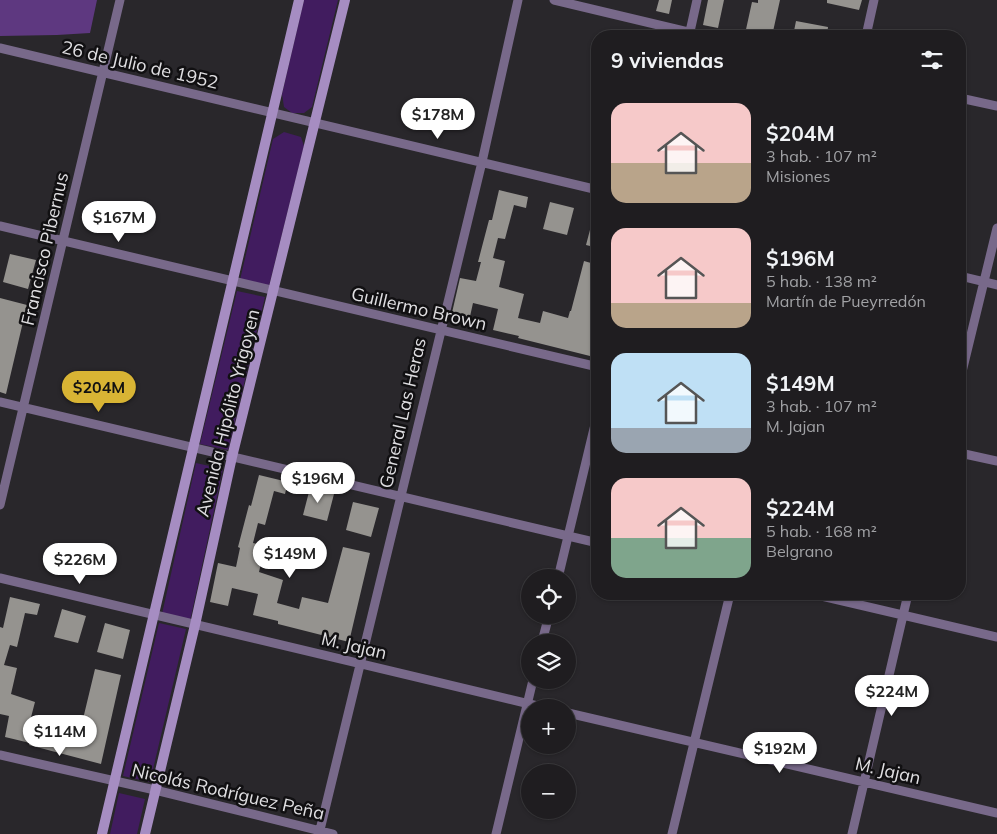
<!DOCTYPE html>
<html lang="es">
<meta charset="utf-8">
<style>
:root{--surface:#1f1d20;--page:#272629;--text:#f1f3f6;--muted:#a1a2a5;--line:#3c3b3e;--accent:#d8b434}
body{margin:0;font-family:Mulish,sans-serif;background:var(--page);color:var(--text);height:100vh;display:flex;flex-direction:column;font-size:19px;white-space:nowrap}
*{box-sizing:border-box;margin:0}
p{font-size:16px;color:var(--muted)}
.icon{flex:none;width:28px;height:28px;fill:none;stroke:currentColor;stroke-width:2;stroke-linecap:round;stroke-linejoin:round}
.map{position:relative;flex:1;overflow:hidden}
.details{position:absolute;left:591px;top:30px;width:375px;height:570px;display:flex;flex-direction:column;background:var(--surface);border-radius:20px;box-shadow:0 1px 4px #0004,0 0 0 1px var(--line)}
.details>*{flex:none}
.buttons{position:absolute;left:521px;top:569px;display:grid;gap:10px}
.buttons a{display:grid;place-items:center;width:55px;height:55px;border-radius:50%;background:var(--surface);box-shadow:0 1px 4px #0004,0 0 0 1px var(--line);font-size:25px}
.price{position:absolute;translate:-50% -42px;padding:0 11px;border-radius:18px;background:#fff;color:#222;font-size:16px;line-height:32px;filter:drop-shadow(0 1px 2px #0008)}
.price::after{content:'';position:absolute;left:50%;top:30px;width:15px;height:11px;margin-left:-8px;background:inherit;clip-path:polygon(0 0,100% 0,50% 100%)}
.price.current{background:var(--accent);color:#111}
ul{padding:0;list-style:none}
li{display:flex;align-items:center;gap:15px;height:125px;padding:0 20px}
li span{display:grid;place-items:center;flex:none;width:140px;height:100px;border-radius:15px;color:#555}
li>.icon{margin-inline-start:auto}
span .icon{width:60px;height:60px;fill:#fffc;stroke-width:1}
li b{font-size:21px}
h2{display:flex;justify-content:space-between;align-items:center;height:60px;padding:0 20px;font-size:21px}
.map>svg:first-child{display:block}
.green{fill:#411c5f}
.water{fill:#5e3880}
.building{fill:#95938f}
.lines{fill:none;stroke-linecap:round;stroke-linejoin:round}
.minor{stroke:#78698a;stroke-width:9}
.secondary{stroke:#a68dc2;stroke-width:10}
.labels{text-anchor:middle;stroke-width:5;stroke-linejoin:round;paint-order:stroke}
.street-label{font-size:18px;fill:#e0dfe2;stroke:#111012}
</style>
<div class="map">
<svg width="997" height="834" viewBox="0 0 997 834">
<rect width="100%" height="100%" fill="#29272b"/>
<path class="green" d="M304,0h34l-26,107 -8,6h-12l-8,-6 -2,-13z
M284,132l17,5 3,9 -35,140 -29,-6 33,-141z
M237,291l28,6 -37,153 -28,-6z
M196,463l27,6 -33,152 -28,-7z
M159,623l27,6 -36,153 -27,-6z
M119,793l26,6 -8,35h-27z"/>
<path class="water" d="M0,0h97l-7,33 -33,2 -57,1z"/>
<path class="building" d="M659,0h13l-3,14 -13,-3z
M708,0h16l-6,28 -15,-3z
M758,0h22l-8,36h-18l-9,-2 7,-32 6,1z
M827,0h35l-3,10 -32,-7z
M796,21l32,6 -1,9h-34z
M499,190l29,7 -2,11 -12,-3 -9,34 -7,-1 -5,20 12,3 -6,26 25,7 -6,24 22,5 3,-12 25,7 2,-7h1l13,-50 14,4v60l-8,31 -72,-18 1,-2 -26,-6 5,-21 -25,-6 -4,18 -18,-4 9,-39 16,3 5,-19h-3l11,-42h3z
M550,202l24,6 -7,27 -24,-6z
M595,211l3,1v36l-12,-3z
M10,254l26,6 -8,29 -25,-7z
M0,298l27,7 -21,89 -6,-2z
M259,475l29,7 -3,12 -11,-3 -9,34 -7,-2 -5,20 12,3 -6,26 24,8 -6,23 22,6 3,-12 26,6 15,-56 27,6 -21,89 -71,-18v-3l-25,-6 5,-21 -26,-6 -4,18 -18,-4 8,-39 18,4 4,-19 -2,-1 11,-42 2,1z
M310,488l24,6 -7,27 -24,-6z
M353,502l26,6 -8,29 -25,-7z
M10,597l30,7 -3,11 -12,-2 -8,34 -7,-2 -6,20 13,3 -6,26 24,8 -6,23 22,6 3,-12 25,6 2,-7 2,1 12,-50 26,6 -20,89 -72,-19 1,-2 -25,-6 4,-21 -9,-2v-87l3,1z
M62,609l24,7 -8,27 -24,-6z
M105,623l25,7 -7,29 -26,-7z"/>
<g class="lines">
<path class="minor" d="M554,0l151,36
M689,36l8,-36
M866,36l8,-36
M0,48l598,142
M960,98l37,8
M0,226l598,141
M960,276l37,9
M960,380l37,-152
M0,402l598,141
M960,453l37,8
M0,505l120,-505
M0,578l546,130
M558,578l40,-166
M813,594l184,43
M542,642l7,-27
M568,713l429,100
M0,755l155,35 178,44
M319,834l163,-672 36,-162
M496,834l37,-154
M672,834l58,-240
M852,834l56,-240"/>
<path class="secondary" d="M102,834l197,-834
M145,834l50,-209 37,-168 113,-457"/>
</g>
<g class="labels">
<g class="street-label">
<text transform="translate(140 65) rotate(13)" y="6">26 de Julio de 1952</text>
<text transform="translate(45 249) rotate(-77)" y="6">Francisco Pibernus</text>
<text transform="translate(419 309) rotate(13)" y="6">Guillermo Brown</text>
<text transform="translate(228 413) rotate(-76)" y="6">Avenida Hipólito Yrigoyen</text>
<text transform="translate(403 413) rotate(-77)" y="6">General Las Heras</text>
<text transform="translate(354 646) rotate(13)" y="6">M. Jajan</text>
<text transform="translate(888 771) rotate(13)" y="6">M. Jajan</text>
<text transform="translate(228 792) rotate(13)" y="6">Nicolás Rodríguez Peña</text>
</g>
</g>
</svg>
<div class="buttons">
<a><svg class="icon" aria-label="locate" viewBox="0 0 24 24"><circle cx="12" cy="12" r="6"/><path d="M12 2v4M12 18v4M2 12h4M18 12h4"/></svg></a>
<a><svg class="icon" aria-label="layers" viewBox="0 0 24 24"><path d="M12 4l9 5-9 5-9-5zM3 14l9 5 9-5"/></svg></a>
<a>+</a>
<a>−</a>
</div>
<b class="price" style="left:438px;top:140px">$178M</b>
<b class="price" style="left:119px;top:243px">$167M</b>
<b class="price current" style="left:99px;top:413px">$204M</b>
<b class="price" style="left:318px;top:504px">$196M</b>
<b class="price" style="left:290px;top:579px">$149M</b>
<b class="price" style="left:80px;top:585px">$226M</b>
<b class="price" style="left:892px;top:717px">$224M</b>
<b class="price" style="left:60px;top:757px">$114M</b>
<b class="price" style="left:780px;top:774px">$192M</b>
<section class="details">
<h2>9 viviendas<svg class="icon" aria-label="filters" viewBox="0 0 24 24"><path d="M4 7h16M4 17h16"/><circle cx="9" cy="7" r="2"/><circle cx="15" cy="17" r="2"/></svg></h2>
<ul>
<li><span style="background:linear-gradient(#f6c9c9 60%,#b9a48a 0)"><svg class="icon" aria-label="home" viewBox="0 0 24 24"><path d="M3 11l9-7 9 7M6 9v11h12V9"/></svg></span><div><b>$204M</b><p>3 hab. · 107 m²</p><p>Misiones</p></div></li>
<li><span style="background:linear-gradient(#f6c9c9 75%,#b9a48a 0)"><svg class="icon" aria-label="home" viewBox="0 0 24 24"><path d="M3 11l9-7 9 7M6 9v11h12V9"/></svg></span><div><b>$196M</b><p>5 hab. · 138 m²</p><p>Martín de Pueyrredón</p></div></li>
<li><span style="background:linear-gradient(#bfe0f5 75%,#9aa5b1 0)"><svg class="icon" aria-label="home" viewBox="0 0 24 24"><path d="M3 11l9-7 9 7M6 9v11h12V9"/></svg></span><div><b>$149M</b><p>3 hab. · 107 m²</p><p>M. Jajan</p></div></li>
<li><span style="background:linear-gradient(#f6c9c9 60%,#7fa58c 0)"><svg class="icon" aria-label="home" viewBox="0 0 24 24"><path d="M3 11l9-7 9 7M6 9v11h12V9"/></svg></span><div><b>$224M</b><p>5 hab. · 168 m²</p><p>Belgrano</p></div></li>
</ul>
</section>
</div>
